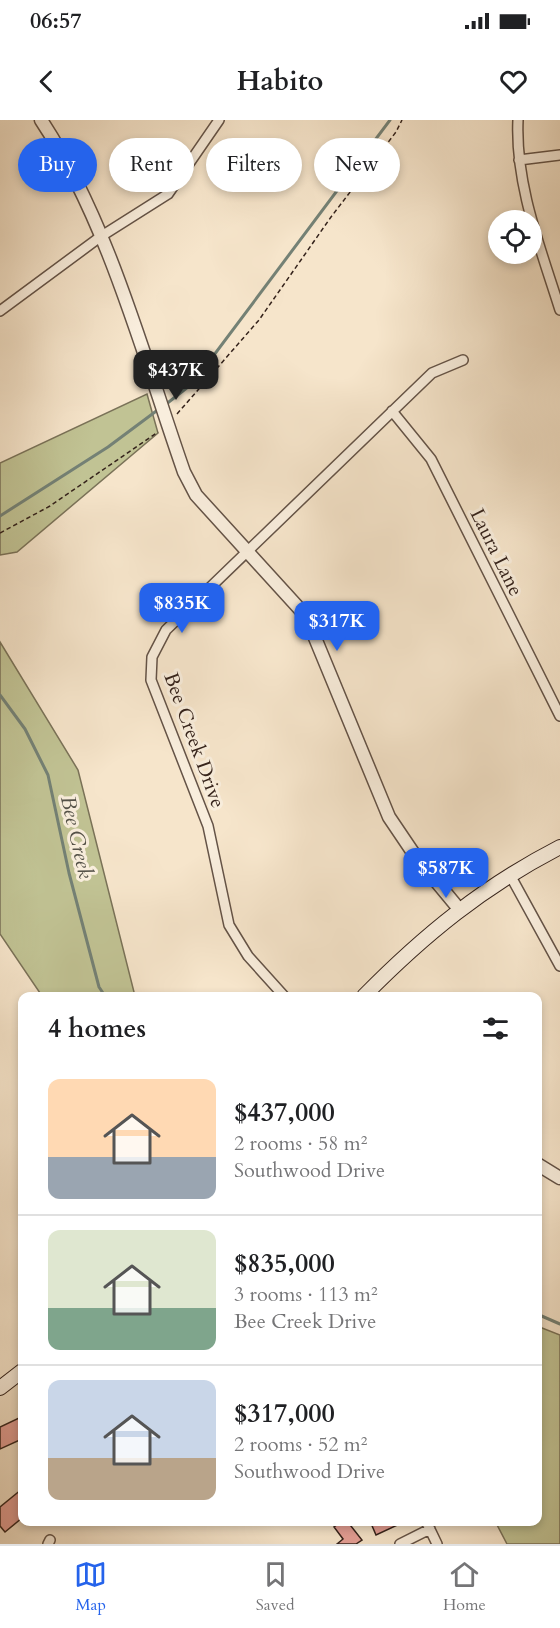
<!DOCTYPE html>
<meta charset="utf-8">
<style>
:root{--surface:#fff;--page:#f2f2f2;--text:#202124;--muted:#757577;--line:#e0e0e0;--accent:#2563eb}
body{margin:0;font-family:Cardo,serif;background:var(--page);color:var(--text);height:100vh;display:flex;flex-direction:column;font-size:22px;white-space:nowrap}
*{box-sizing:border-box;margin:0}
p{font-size:20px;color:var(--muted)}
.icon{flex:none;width:33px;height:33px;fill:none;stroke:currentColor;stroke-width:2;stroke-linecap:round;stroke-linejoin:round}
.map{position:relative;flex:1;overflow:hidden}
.side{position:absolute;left:18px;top:872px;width:524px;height:534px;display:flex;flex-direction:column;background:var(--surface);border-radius:12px;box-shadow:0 3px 9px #0003}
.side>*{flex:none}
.banner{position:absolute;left:18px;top:18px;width:525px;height:54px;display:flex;gap:12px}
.controls{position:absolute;left:488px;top:90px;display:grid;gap:12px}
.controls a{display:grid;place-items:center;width:54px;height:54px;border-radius:50%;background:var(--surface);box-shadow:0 3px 9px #0003;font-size:30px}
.price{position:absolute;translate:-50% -51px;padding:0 14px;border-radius:12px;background:var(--accent);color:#fff;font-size:20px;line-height:39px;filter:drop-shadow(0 2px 3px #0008)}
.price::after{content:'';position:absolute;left:50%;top:36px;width:18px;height:14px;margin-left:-9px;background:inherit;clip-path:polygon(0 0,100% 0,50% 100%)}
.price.active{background:#222;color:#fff}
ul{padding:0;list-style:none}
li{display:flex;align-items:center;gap:18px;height:150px;padding:0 30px}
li+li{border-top:2px solid var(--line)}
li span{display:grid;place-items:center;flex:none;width:168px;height:120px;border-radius:12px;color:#555}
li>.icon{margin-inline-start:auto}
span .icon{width:72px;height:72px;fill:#fffc;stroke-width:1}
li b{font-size:26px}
h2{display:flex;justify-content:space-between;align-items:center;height:72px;padding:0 30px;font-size:26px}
.pill{padding:0 21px;border-radius:27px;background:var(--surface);box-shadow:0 3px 9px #0003;font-size:21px;line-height:54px}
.pill.active{background:var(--accent);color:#fff}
.status{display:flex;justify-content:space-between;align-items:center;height:42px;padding:0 30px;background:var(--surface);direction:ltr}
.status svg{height:16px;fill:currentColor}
header{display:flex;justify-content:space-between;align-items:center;height:78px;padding:0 30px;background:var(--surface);font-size:27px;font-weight:800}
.tab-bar{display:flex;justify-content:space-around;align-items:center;height:84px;border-top:2px solid var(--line);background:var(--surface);font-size:16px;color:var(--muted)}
.tab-bar a{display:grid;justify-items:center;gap:3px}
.tab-bar .active{color:var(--accent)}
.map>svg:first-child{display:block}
.green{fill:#c1c394;stroke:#7a7258;stroke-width:1.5}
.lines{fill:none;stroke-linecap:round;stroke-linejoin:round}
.stream{stroke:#748175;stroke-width:3}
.building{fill:#e6a097;stroke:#34221b;stroke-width:1.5}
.minor-casing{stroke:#645347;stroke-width:12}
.tertiary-casing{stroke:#645347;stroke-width:15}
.secondary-casing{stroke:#34221b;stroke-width:16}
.path{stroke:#34221b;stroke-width:1.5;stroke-dasharray:4.5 3;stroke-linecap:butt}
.minor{stroke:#f9eedd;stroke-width:9}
.tertiary{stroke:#f9eedd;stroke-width:12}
.secondary{stroke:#f9eedd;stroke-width:14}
.labels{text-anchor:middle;stroke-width:6;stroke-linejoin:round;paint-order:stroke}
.street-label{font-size:20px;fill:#34221b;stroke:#f9eedd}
.water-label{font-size:21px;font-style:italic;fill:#545148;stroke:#f9eedd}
</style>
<div class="status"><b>06:57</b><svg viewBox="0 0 49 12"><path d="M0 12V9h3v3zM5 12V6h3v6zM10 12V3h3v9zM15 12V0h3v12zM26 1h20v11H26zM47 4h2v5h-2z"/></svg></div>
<header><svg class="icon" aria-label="back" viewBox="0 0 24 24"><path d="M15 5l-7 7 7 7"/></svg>Habito<svg class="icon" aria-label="heart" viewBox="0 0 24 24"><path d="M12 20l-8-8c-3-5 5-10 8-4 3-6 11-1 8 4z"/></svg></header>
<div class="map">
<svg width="560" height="1424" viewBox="0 0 560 1424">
<rect width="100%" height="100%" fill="#f6e5cb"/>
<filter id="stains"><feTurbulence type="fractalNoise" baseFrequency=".00333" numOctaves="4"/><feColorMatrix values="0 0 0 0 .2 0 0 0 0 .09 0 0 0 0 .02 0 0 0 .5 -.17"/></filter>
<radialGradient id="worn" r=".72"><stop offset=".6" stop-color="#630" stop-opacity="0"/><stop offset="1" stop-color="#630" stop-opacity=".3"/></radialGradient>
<path class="green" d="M147,274l11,39 -141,119 -17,3v-92z
M0,522l78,128 57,226h-93l-42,-62z
M537,1206l23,9v209h-53l-12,-23h42z"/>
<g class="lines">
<path class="stream" d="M165,285l28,-22 197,-263
M0,396l108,-69 51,-38
M0,575l25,34 23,46 21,98 30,114 6,9
M537,1194l23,10"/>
</g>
<path class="building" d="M19,1298l3,8v13l-22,10v-22z
M22,1369v29l-17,14 -5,-6v-19z
M342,1401h5l15,19 -6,4h-19l6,-5 -9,-12z
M370,1401h36l-30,14z"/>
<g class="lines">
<defs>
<path id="minor" d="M518,0c-3,65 23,129 42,190
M519,40l41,-5
M0,191l100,-74 68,-43 51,-74
M392,291l39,48 129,257
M510,755l50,91
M284,876l-36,-40 -19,-31 -21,-99 -57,-146 1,-23 14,-27 266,-257 31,-13
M426,1401l11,23
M48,1424l2,-4
M400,1424l30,-15"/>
<path id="tertiary" d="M41,0c67,101 103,238 143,352l12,23 110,121 83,201 27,40 43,52
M537,1044l23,14"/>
<path id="secondary" d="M364,876c60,-61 120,-110 196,-149
M0,1268l22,-17"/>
</defs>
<use href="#minor" class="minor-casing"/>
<use href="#tertiary" class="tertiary-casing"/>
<use href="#secondary" class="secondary-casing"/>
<path class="path" d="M177,294l82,-94 72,-103 65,-85 6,-12
M0,413l50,-27 108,-74"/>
<use href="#minor" class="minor"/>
<use href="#tertiary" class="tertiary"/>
<use href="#secondary" class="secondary"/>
</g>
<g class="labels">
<g class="street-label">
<text transform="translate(497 432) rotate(64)" y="7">Laura Lane</text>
<text transform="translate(195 620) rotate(70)" y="7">Bee Creek Drive</text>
</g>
<g class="water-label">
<text transform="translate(77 717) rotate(77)" y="7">Bee Creek</text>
</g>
</g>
<rect width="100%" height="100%" filter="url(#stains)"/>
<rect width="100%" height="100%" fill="url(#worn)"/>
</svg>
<div class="controls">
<a><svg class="icon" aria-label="locate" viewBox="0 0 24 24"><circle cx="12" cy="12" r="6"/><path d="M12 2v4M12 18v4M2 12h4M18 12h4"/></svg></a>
</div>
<b class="price active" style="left:176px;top:281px">$437K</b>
<b class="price" style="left:182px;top:514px">$835K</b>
<b class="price" style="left:337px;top:532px">$317K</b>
<b class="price" style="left:446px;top:779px">$587K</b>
<div class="banner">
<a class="pill active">Buy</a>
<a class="pill">Rent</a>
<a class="pill">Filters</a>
<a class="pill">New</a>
</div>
<section class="side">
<h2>4 homes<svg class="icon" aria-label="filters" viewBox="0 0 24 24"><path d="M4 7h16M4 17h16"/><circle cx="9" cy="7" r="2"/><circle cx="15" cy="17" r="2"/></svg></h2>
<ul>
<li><span style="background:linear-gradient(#ffd9b3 65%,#9aa5b1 0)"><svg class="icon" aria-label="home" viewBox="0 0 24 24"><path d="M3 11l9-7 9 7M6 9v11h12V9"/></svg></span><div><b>$437,000</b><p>2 rooms · 58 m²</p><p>Southwood Drive</p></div></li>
<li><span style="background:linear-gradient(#dfe7d0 65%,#7fa58c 0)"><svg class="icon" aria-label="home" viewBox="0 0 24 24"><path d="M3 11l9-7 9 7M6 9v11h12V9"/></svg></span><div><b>$835,000</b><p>3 rooms · 113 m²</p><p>Bee Creek Drive</p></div></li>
<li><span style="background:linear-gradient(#c9d6e8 65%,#b9a48a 0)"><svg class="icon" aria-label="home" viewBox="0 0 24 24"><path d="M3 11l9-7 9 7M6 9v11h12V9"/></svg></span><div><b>$317,000</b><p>2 rooms · 52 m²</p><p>Southwood Drive</p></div></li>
</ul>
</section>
</div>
<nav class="tab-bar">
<a class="active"><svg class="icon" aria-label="map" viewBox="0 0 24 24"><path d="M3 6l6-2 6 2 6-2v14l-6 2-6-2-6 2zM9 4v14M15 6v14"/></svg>Map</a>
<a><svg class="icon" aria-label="saved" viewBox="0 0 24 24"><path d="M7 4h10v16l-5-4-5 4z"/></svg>Saved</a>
<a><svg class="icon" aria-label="home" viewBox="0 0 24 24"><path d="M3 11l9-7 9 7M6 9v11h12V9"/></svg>Home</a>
</nav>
